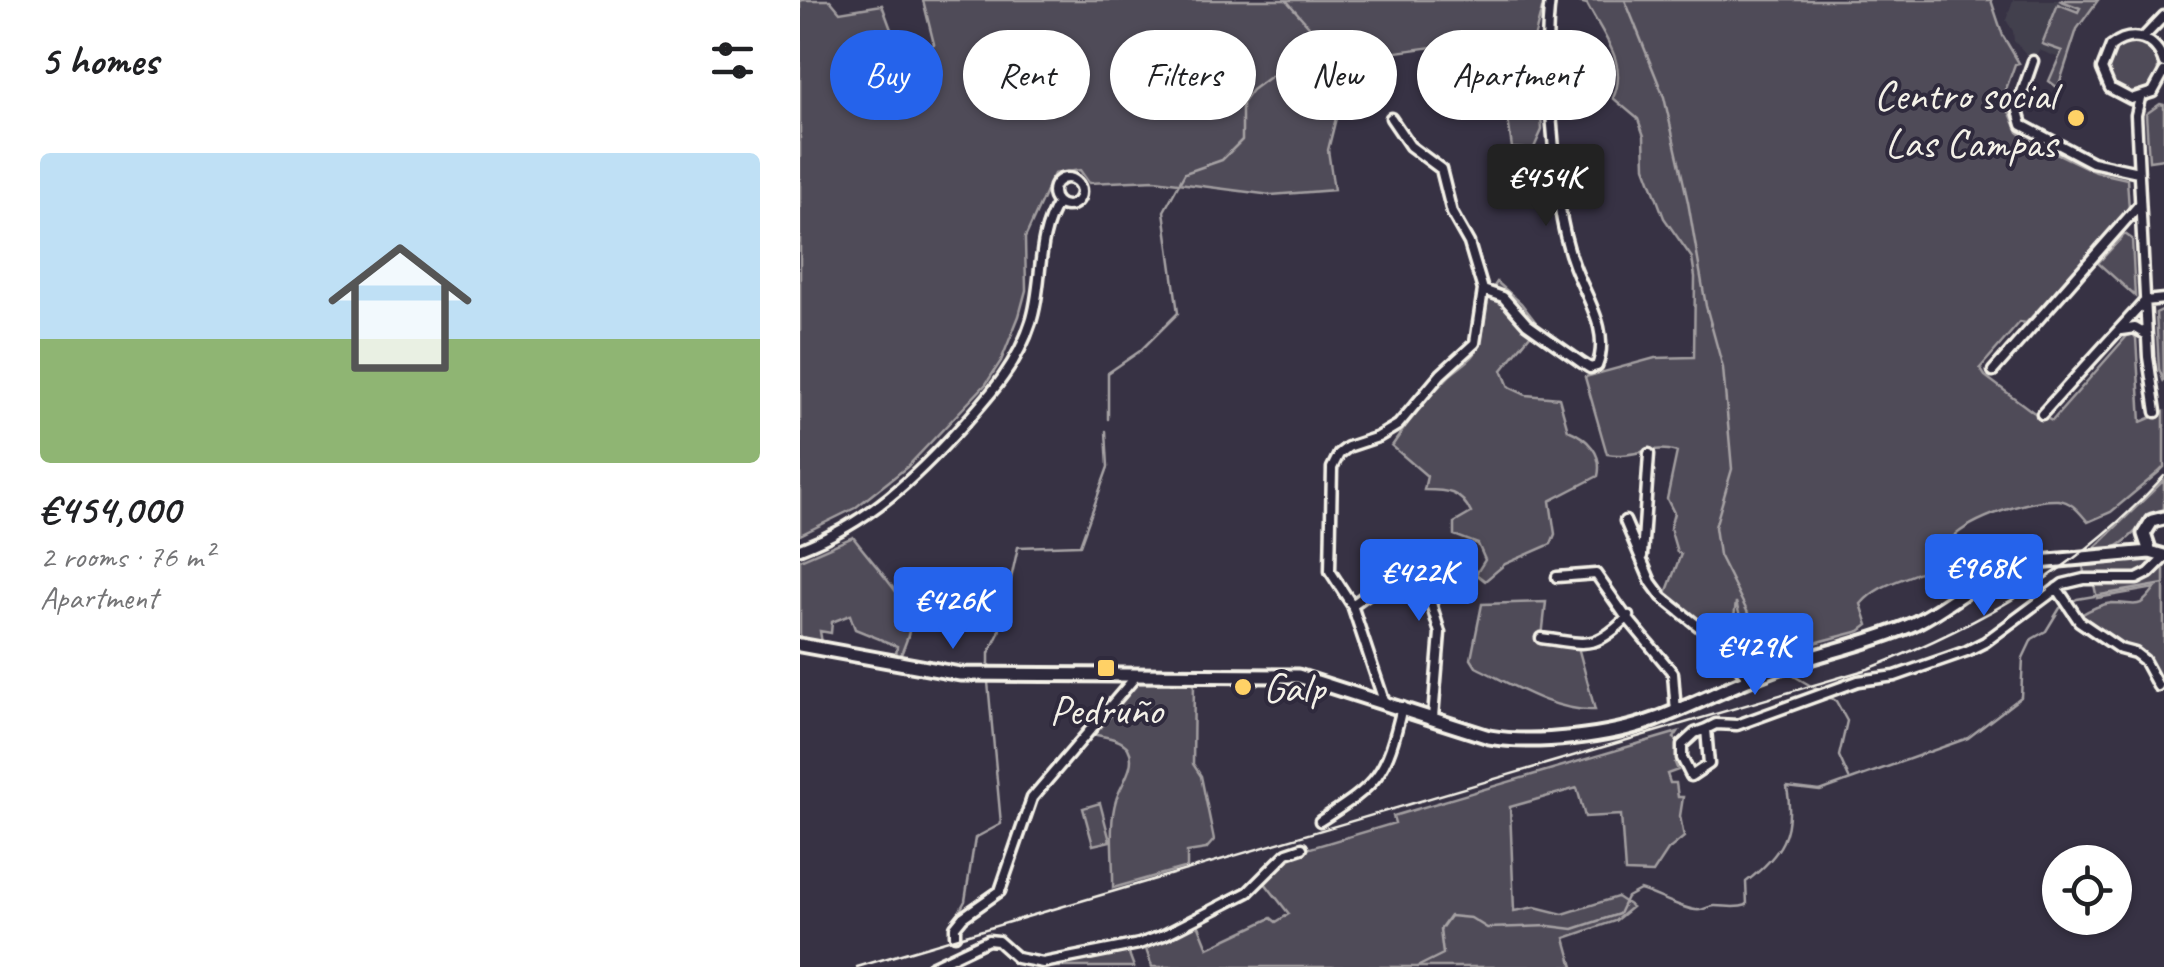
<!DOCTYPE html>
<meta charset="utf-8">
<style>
:root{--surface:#fff;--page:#f6f6f6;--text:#202124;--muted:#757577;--line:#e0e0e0;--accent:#2563eb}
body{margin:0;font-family:Caveat,sans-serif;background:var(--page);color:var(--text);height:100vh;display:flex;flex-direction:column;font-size:38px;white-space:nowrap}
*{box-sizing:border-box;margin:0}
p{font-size:32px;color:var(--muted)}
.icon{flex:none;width:55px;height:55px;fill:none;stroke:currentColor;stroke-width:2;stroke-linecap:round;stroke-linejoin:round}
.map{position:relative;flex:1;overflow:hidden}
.sheet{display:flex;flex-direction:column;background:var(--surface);width:800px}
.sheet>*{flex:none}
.top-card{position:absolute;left:30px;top:30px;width:950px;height:90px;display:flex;gap:20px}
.fabs{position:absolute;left:1242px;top:845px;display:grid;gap:20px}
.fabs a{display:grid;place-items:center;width:90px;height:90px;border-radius:50%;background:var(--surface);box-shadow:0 2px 8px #0004;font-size:50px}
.price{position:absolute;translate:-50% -85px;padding:0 22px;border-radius:10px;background:var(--accent);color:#fff;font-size:32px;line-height:65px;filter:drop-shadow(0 2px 5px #0008)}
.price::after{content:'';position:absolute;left:50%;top:60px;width:30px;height:22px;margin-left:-15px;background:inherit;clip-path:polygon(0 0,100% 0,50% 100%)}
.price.on{background:#222;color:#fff}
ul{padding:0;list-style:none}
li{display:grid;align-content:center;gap:20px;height:530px;padding:0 40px}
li+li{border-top:2px solid var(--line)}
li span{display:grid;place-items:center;height:310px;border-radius:10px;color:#555}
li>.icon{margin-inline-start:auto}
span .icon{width:180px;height:180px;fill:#fffc;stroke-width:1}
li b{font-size:42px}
h2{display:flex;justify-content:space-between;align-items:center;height:120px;padding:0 40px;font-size:42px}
.pill{padding:0 35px;border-radius:45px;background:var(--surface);box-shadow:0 2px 8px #0004;font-size:35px;line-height:90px}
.pill.on{background:var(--accent);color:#fff}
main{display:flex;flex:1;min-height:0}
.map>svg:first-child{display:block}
.built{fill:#433f4e}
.green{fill:#504b59;stroke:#a29ea0;stroke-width:2.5}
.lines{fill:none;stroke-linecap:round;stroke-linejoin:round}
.stream{stroke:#a6a2a4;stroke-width:2.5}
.street-casing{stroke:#f4f1e8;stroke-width:15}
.secondary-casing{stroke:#f4f1e8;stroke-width:19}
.street{stroke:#2f2a3d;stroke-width:8}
.secondary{stroke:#2f2a3d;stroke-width:11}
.rail{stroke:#f4f1e8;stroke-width:2.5}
.poi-dot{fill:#ffd166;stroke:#2f2a3d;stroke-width:4}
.labels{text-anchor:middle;stroke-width:8;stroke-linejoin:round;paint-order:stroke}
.poi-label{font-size:42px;fill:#f4f1e8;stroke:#2f2a3d;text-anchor:end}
</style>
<main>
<section class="sheet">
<h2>5 homes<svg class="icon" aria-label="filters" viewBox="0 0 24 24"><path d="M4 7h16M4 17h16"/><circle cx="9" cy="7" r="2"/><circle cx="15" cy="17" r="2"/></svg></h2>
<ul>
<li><span style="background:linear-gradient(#bfe0f5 60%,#8fb573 0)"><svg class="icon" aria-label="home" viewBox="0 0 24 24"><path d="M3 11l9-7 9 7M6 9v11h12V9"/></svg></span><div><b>€454,000</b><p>2 rooms · 76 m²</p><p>Apartment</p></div></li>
</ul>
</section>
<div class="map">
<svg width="1364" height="967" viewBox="0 0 1364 967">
<rect width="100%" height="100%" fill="#373244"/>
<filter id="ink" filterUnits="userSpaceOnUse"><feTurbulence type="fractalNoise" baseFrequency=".01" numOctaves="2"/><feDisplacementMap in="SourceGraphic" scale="20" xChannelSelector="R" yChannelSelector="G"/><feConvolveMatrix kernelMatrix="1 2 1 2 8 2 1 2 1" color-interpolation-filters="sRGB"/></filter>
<g filter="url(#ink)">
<path class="built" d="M1213,0h70l-24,58 -20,-8 -6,11 -19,-20 -1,-10 -7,-11z"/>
<path class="green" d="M0,0h30l10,12 42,-7 18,49 34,-10 -11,-44h641l-22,9 -10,37 6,24 4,60 -9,20 -21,-2 -5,-36 -14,-12 -17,-27 -30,-28 -106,15 4,26 -16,64 6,40 -63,5 -116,-15 -66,3 -9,-13 -26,4 -29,64 1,52 -7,26 -18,45 -15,23 -79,83 -52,41 -55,27z
M771,0h420l12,36 16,27 -4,1 -15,42 10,7 8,19 9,7 69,33 31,7 2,30 -103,114 -6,-1 -40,46 5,8 48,36 19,9 75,-85 6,-2 3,4 5,84 23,-10v55l-4,4 -49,41 -23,10c-8,-9 -16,-21 -30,-22 -29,-1 -86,18 -107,39 -10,9 -10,21 -23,29 -25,13 -49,15 -67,36l7,21 -8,6 -91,24 -28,-34 -5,-19 -6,49 -27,-27 -38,-28 16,-42 -4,-2 -7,-24 4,-15 -7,-14 10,-47c-28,-8 -43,7 -70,2l-22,-77 70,-19 39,-1 1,-80 -3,-19 -28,-40 -19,-51 -1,-31 -6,-17 -25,-21c16,-34 -10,-63 -26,-94z
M1259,0h39l-21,29 -19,59 -9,-7 13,-30 -20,-7 16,-40 20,8 2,-4z
M1308 68a25 25 0 1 1 50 0a25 25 0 1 1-50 0Z
M1360,104l4,1v54l-15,2 -3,-47z
M1325,234l7,5 3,57 -37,-33z
M697,282l24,21 17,22 -36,45 7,17 17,8 33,3 9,32c20,8 35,24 30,46l-48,25 5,33 -4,10 -46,20 -20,17 -9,-7 9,-14 -7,-16 -24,-9v-12l17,-10c-10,-22 -24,-23 -47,-23l3,-14 -35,-30c16,-25 35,-48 56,-69 7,-7 18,-13 25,-21 17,-21 5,-48 24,-74z
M1364,309l-1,7 1,66 -5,-13 -3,-56z
M1364,480v32c-30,8 -31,40 -76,42z
M53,537c13,18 52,60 56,80 3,14 -4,27 -9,40l-4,-1 1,-10 -42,-17 -5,-14 -18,7 -1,11 -11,-2 2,12 -22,-4v-79z
M1349,557v9l-11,8 -54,2 -1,-15z
M1364,566v114l-3,1 -14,-22 -28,-14 -40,-29c10,-6 21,-12 33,-13 27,0 25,9 43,-15l-58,10 -3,-13c33,-9 39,10 70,-19z
M746,602l-4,35 35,6 18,67c-41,2 -84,-26 -119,-43l-5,-8 11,-55z
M394,681l-1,83 8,12 13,64 -8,9 -19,3v15l-74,21c1,-27 -5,-62 3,-88 4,-15 22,-35 12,-52 -7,-10 -24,-11 -36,-14l45,-52z
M878,732l-4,6 6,5v17l-5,3 3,7 -11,4 3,9h6l2,14h5l-3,19 4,21 -16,13 -15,23 -28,-1 -4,-57 -36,2 -8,-29 -67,19 4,104 21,-4 28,7 54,-17 15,10 -17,14 -50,17 8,29h-421l-6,-18 51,-28 11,27 63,-30 5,4 13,-8 -24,-31 25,-29 105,-31 -2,-7z
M300,803l10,38 -17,4 -10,-37z
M328,951l6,16h-83v-2z"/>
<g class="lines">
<path class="stream" d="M825,0l39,97 24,105 18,104 17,62 9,101 -17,58 4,28 30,60 37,46
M308,419v-46l32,-22 38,-38 -14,-102 21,-38 37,-13 20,-20v-37l10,-13 19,-14 40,-6 16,-16 -13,-22 -28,-32
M990,668l4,8 24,14
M189,670v-17l10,-20 19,-86 62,-2 28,-78 -2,-36
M1025,694l11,7 11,20 -8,35 10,22
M151,937v-10l14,-26 10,-63 26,-14 -13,-142
M617,967l26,-13 -3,-24 10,-14 21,2 16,10 62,-2 24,3 46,-15 8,-17 13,-7c15,4 48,22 60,20 5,-1 10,-4 15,-4 12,0 20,3 32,-1l-1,-23c36,-28 49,-49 41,-95l33,4 148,-53 53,-41 2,-39 9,-19 14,-8 14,-23 17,-9 87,-15"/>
<defs>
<path id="street" d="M1343,38l21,-22
M1233,61l-16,46 5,18 70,37 46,10
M1364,63c-8,-26 -32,-33 -53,-17l-9,23 8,19 21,11 22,-7 11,-20
M1340,98l-4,17 12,242 8,55
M253 192a14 14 0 1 1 28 0a14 14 0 1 1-28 0Z
M683,290l20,7 24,27 55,39 8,5 7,-2c14,-35 -11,-68 -23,-101 -15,-40 -18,-85 -21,-128 -4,-47 -9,-90 -3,-137
M1345,301l19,-2
M1321,330l14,-2 12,7
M1193,371l147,-167
M1242,414l103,-113
M825,521l26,61 11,15 56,45 30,36
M0,549c69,-26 115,-71 164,-125 28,-31 54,-61 67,-102 13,-40 4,-82 27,-119
M842,556l7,-102
M757,577l39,-3 28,40 49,59 3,39
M1257,588l22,33 41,28 15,4 9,7 14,26
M552,605l51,-36 12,-3 7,7 18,60 -7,84
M741,638c46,6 53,13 88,-22
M584,701l-32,-96 -22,-34 2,-103 7,-14 9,-7 30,-10 20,-12 43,-51 34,-31 8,-53 -14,-47 -17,-30 -11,-44 -31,-23 -19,-28
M906,729l-11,4 -13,12v13l9,18 18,-12 -3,-35 10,-5 21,1 121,-44 37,-5 72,-25 18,-9 78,-58 21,-5h53l12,-6 15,-15
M520,821c59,-38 66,-45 82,-114
M155,935v-8l8,-10 37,-26 32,-93 105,-123
M131,967l57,-27 10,1 19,17 26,5 96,-19 25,-9 84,-43 39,-39 15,-5"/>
<path id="secondary" d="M1364,518l-12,3 -8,13 6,18 14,4
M0,645l160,29 338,2 191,61c46,8 122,-1 165,-17 43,-16 83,-38 127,-53 43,-15 89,-24 130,-42 37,-17 66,-47 105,-61l134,-12"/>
</defs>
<use href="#street" class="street-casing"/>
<use href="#secondary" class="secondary-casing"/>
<use href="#street" class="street"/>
<use href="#secondary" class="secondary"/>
<path class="rail" d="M57,967l1011,-298c114,-45 213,-101 296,-193"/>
</g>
</g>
<g class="poi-dot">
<circle cx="1276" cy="118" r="10"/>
<rect x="296" y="658" width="20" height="20" rx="5"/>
<circle cx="443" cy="687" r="10"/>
</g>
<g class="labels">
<g class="poi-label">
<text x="1256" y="109">Centro social<tspan x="1256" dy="48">Las Campas</tspan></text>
<text x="463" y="702" text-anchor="start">Galp</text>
<text x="306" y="724" text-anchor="middle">Pedruño</text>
</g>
</g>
</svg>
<div class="fabs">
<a><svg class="icon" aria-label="locate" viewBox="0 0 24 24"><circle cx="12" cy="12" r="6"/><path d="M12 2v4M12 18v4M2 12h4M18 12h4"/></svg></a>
</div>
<b class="price on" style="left:746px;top:229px">€454K</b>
<b class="price" style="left:1184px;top:619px">€968K</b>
<b class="price" style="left:619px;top:624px">€422K</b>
<b class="price" style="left:153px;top:652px">€426K</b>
<b class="price" style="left:955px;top:698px">€429K</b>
<div class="top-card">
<a class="pill on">Buy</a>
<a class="pill">Rent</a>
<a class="pill">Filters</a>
<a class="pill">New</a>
<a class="pill">Apartment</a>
</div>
</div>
</main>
